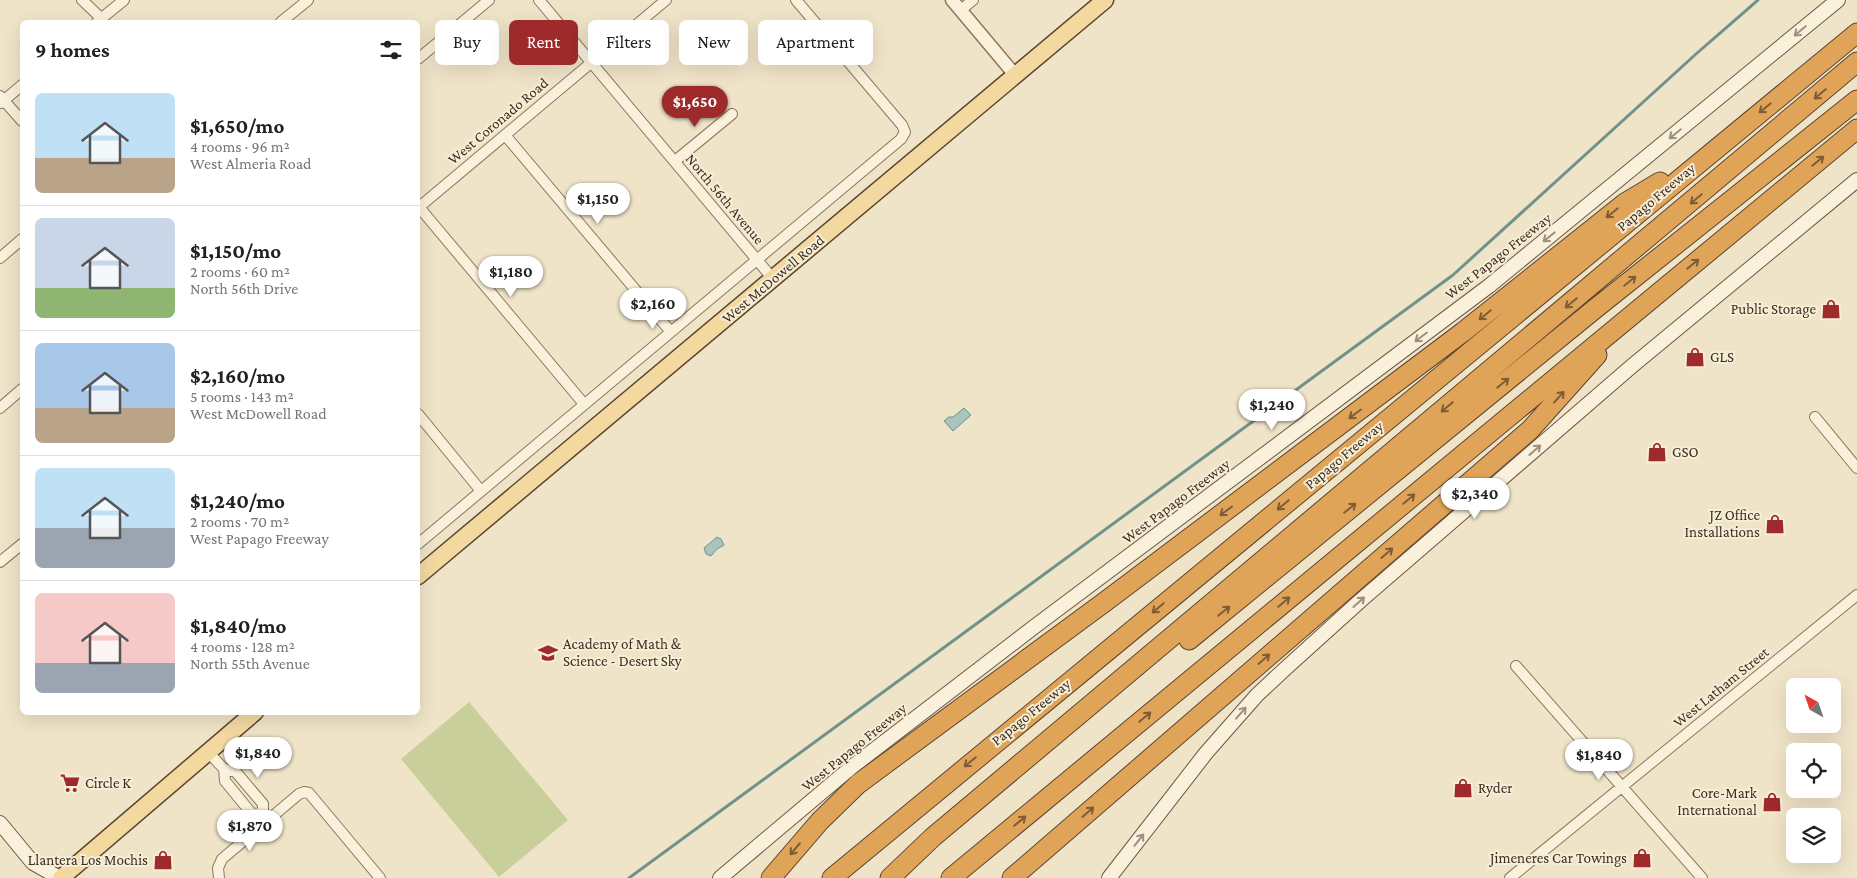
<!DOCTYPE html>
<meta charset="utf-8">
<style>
:root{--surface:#fff;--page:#f6f6f6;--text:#202124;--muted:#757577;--line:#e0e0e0;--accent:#9e2a2b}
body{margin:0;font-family:"Crimson Pro",serif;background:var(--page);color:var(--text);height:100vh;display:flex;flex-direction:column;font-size:19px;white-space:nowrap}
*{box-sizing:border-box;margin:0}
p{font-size:16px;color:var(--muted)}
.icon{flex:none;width:28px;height:28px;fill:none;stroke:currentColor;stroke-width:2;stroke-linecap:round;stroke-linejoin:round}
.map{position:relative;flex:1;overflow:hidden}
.sheet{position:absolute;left:20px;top:20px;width:400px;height:695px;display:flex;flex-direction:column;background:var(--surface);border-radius:8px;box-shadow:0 5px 20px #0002}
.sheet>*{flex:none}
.guide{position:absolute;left:435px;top:20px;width:475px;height:45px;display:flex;gap:10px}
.needle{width:32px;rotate:320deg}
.buttons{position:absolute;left:1786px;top:678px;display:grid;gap:10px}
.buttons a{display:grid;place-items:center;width:55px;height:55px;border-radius:8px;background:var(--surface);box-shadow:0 5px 20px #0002;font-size:25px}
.price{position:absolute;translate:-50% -42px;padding:0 11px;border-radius:18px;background:#fff;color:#222;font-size:16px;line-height:32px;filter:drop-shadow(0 1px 2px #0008)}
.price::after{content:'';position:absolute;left:50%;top:30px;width:15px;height:11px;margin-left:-8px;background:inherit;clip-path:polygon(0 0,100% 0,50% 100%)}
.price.selected{background:var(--accent);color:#fff}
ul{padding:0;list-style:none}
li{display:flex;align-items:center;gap:15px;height:125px;padding:0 15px}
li+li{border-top:1px solid var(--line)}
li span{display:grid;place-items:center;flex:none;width:140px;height:100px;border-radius:8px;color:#555}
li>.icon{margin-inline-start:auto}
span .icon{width:60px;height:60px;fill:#fffc;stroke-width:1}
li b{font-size:21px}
h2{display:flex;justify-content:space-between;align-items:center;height:60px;padding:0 15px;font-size:21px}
.pill{padding:0 18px;border-radius:8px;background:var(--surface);box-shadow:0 5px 20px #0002;font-size:18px;line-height:45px}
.pill.selected{background:var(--accent);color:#fff}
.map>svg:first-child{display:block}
.green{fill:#c9cf9b}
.water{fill:#a9c4bc;stroke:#6f938a}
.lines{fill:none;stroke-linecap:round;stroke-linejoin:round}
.stream{stroke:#6f938a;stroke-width:3}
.minor-casing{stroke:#8d765c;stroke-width:12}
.tertiary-casing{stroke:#8d765c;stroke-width:15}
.secondary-casing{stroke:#6f573f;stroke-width:16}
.primary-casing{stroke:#5b4430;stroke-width:19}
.motorway-casing{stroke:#5b4430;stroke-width:21}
.minor{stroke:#faf1dc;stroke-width:10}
.tertiary{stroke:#faf1dc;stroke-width:12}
.secondary{stroke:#faf1dc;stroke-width:14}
.primary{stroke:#f3d9a0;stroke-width:16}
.motorway{stroke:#e0a458;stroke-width:19}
.oneway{stroke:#9c907e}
.oneway2{stroke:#7e5d36}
.labels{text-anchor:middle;stroke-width:4;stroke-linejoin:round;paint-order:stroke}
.street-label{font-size:15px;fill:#3d2e20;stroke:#f7eed8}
.poi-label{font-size:15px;fill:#3d2e20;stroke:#f7eed8;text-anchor:end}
</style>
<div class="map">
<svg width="1857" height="878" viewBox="0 0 1857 878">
<rect width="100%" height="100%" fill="#f0e4c8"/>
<path class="green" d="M469,702l99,118 -69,57 -98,-118z"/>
<path class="water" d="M964,408l7,7 -18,16 -9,-10 5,-4h4z
M717,537l4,2 3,6 -7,4 -6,7 -5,-2 -2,-6z"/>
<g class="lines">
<path class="stream" d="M629,878l824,-603 243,-221 62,-54"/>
<defs>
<path id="minor" d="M82,0l20,19
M539,0l234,279
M961,10l12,-10
M97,22l27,-22
M281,22l27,-22
M418,59l71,-59
M0,96l22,25
M1,103l21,-18
M505,135l166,197
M675,161l57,-47
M419,207l165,197
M418,208l248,-208
M0,258l22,-19
M0,408l22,-19
M418,414l63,77
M1815,417l42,51
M418,544l483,-405 4,-7 -3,-7 -106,-125
M0,562l22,-18
M1516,666l186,212
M208,752l16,17 1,12 27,33 11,-1
M224,769l11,2 28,33v9l4,6
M219,878l-1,-10 4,-9 77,-65 5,-2 5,1 71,85
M1510,878l347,-283"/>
<path id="tertiary" d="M952,0l63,75"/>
<path id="secondary" d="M0,823l33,40 27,15
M720,878l133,-112 181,-139 455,-341 349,-286
M1109,878l97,-125 51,-58 29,-27 74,-67 272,-235 225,-186"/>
<path id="primary" d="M418,576l687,-576
M61,878l194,-166"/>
<path id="motorway" d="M1189,640l407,-332 261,-208
M771,878l49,-57 38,-37 248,-183 357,-269 162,-129 35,-21
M832,878l1025,-845
M890,878l43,-41 924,-775
M951,878l906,-749
M1012,878l518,-448 67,-75"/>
</defs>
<use href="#minor" class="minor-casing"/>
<use href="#tertiary" class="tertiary-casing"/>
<use href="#secondary" class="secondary-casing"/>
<use href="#primary" class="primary-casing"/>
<use href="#motorway" class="motorway-casing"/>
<use href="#minor" class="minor"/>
<use href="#tertiary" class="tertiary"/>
<use href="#secondary" class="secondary"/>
<use href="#primary" class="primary"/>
<use href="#motorway" class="motorway"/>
</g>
<defs><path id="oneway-shaft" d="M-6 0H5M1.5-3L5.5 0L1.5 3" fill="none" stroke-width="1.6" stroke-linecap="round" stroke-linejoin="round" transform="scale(1.25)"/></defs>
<g class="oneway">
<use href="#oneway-shaft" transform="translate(1800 31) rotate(140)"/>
<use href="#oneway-shaft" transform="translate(1675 134) rotate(141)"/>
<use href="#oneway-shaft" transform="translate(1549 237) rotate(141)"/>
<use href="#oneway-shaft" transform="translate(1421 337) rotate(143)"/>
<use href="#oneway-shaft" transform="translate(1535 450) rotate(-41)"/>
<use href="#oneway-shaft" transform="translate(1359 602) rotate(-42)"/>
<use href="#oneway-shaft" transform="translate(1241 713) rotate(-49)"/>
<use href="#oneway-shaft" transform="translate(1139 840) rotate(-52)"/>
</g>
<g class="oneway2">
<use href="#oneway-shaft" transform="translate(1820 94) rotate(140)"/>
<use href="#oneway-shaft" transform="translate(1765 108) rotate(141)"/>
<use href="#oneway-shaft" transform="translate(1818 161) rotate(-39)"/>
<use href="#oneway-shaft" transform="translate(1696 199) rotate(140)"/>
<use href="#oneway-shaft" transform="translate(1612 213) rotate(141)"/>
<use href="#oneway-shaft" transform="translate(1693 264) rotate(-39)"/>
<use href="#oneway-shaft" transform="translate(1630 281) rotate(-39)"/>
<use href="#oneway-shaft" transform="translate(1571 303) rotate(140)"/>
<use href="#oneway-shaft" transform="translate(1485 315) rotate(141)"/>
<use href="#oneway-shaft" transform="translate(1503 383) rotate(-39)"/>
<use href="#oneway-shaft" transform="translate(1559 397) rotate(-48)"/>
<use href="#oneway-shaft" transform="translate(1447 407) rotate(140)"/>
<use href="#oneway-shaft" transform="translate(1355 414) rotate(143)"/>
<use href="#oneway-shaft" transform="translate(1409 499) rotate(-40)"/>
<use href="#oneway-shaft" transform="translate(1283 505) rotate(140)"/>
<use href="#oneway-shaft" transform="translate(1350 508) rotate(-39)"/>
<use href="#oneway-shaft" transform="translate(1226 511) rotate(143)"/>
<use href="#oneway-shaft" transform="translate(1387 553) rotate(-41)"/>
<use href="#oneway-shaft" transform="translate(1284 602) rotate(-40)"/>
<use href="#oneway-shaft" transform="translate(1158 608) rotate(140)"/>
<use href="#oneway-shaft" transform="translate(1224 611) rotate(-39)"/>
<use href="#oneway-shaft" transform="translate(1264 659) rotate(-41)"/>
<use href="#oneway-shaft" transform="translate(1145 717) rotate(-40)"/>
<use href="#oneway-shaft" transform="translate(970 762) rotate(141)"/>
<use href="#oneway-shaft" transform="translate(1088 812) rotate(-41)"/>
<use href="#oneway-shaft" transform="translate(1020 821) rotate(-40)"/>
<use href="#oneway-shaft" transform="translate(795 849) rotate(130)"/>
</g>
<defs>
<symbol id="shop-bare" viewBox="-9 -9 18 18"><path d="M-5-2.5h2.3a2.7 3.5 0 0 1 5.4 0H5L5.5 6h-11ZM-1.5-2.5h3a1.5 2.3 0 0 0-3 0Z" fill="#9e2a2b" stroke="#f7eed8" stroke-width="2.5" paint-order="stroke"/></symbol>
<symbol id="school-bare" viewBox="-9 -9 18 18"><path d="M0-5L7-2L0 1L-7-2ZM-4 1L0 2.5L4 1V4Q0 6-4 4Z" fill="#9e2a2b" stroke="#f7eed8" stroke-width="2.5" paint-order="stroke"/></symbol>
<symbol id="supermarket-bare" viewBox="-9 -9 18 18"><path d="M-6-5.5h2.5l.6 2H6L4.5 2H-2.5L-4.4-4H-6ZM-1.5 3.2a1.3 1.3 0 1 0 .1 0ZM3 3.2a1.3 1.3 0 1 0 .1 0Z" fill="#9e2a2b" stroke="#f7eed8" stroke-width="2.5" paint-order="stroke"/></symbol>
</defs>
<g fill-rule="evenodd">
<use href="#shop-bare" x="1817" y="295" width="28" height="28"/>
<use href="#shop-bare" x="1681" y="343" width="28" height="28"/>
<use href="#shop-bare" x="1643" y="438" width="28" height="28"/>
<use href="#shop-bare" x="1761" y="510" width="28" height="28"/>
<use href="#school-bare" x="534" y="639" width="28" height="28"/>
<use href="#supermarket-bare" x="56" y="769" width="28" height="28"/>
<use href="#shop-bare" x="1449" y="774" width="28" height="28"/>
<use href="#shop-bare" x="1758" y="788" width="28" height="28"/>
<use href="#shop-bare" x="1628" y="844" width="28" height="28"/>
<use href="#shop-bare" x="149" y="846" width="28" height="28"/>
</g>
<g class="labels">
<g class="street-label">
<text transform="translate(498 121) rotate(-40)" y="5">West Coronado Road</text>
<text transform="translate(1656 197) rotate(-40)" y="5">Papago Freeway</text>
<text transform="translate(725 199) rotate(50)" y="5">North 56th Avenue</text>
<text transform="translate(1498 256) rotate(-38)" y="5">West Papago Freeway</text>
<text transform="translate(773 279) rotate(-40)" y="5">West McDowell Road</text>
<text transform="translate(1344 455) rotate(-40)" y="5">Papago Freeway</text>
<text transform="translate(1176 501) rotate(-37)" y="5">West Papago Freeway</text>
<text transform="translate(1721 687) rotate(-39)" y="5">West Latham Street</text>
<text transform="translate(1031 712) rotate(-39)" y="5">Papago Freeway</text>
<text transform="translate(854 747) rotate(-39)" y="5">West Papago Freeway</text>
</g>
<g class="poi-label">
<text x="1816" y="314">Public Storage</text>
<text x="1710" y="362" text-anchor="start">GLS</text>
<text x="1672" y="457" text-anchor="start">GSO</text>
<text x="1760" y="520">JZ Office<tspan x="1760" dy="17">Installations</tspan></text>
<text x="563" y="649" text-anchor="start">Academy of Math &amp;<tspan x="563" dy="17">Science - Desert Sky</tspan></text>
<text x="85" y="788" text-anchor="start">Circle K</text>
<text x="1478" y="793" text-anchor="start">Ryder</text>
<text x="1757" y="798">Core-Mark<tspan x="1757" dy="17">International</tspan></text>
<text x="1627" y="863">Jimeneres Car Towings</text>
<text x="148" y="865">Llantera Los Mochis</text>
</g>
</g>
</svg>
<div class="buttons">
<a><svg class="needle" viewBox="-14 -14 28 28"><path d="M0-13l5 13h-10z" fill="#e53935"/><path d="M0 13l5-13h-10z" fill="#757577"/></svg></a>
<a><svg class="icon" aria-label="locate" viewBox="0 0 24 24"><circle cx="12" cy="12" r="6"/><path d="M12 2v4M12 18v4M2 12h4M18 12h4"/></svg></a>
<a><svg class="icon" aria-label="layers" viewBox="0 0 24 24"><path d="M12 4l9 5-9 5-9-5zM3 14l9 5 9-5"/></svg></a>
</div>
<b class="price selected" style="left:695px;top:128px">$1,650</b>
<b class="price" style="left:598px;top:225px">$1,150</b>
<b class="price" style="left:511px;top:298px">$1,180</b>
<b class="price" style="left:653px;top:330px">$2,160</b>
<b class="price" style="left:1272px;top:431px">$1,240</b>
<b class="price" style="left:1475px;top:520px">$2,340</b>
<b class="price" style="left:258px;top:779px">$1,840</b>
<b class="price" style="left:1599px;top:781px">$1,840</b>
<b class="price" style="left:250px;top:852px">$1,870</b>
<div class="guide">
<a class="pill">Buy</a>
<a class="pill selected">Rent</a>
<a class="pill">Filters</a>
<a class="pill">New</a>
<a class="pill">Apartment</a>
</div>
<section class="sheet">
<h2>9 homes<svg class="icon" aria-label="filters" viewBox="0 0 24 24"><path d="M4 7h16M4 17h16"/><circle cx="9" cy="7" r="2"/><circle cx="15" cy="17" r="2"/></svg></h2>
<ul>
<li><span style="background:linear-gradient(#bfe0f5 65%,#b9a48a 0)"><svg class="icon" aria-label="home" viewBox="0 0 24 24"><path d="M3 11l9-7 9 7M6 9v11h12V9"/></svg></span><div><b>$1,650/mo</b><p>4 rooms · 96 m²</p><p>West Almeria Road</p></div></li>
<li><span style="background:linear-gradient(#c9d6e8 70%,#8fb573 0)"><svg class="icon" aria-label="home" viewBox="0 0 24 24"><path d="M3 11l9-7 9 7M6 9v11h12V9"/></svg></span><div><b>$1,150/mo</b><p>2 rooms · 60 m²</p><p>North 56th Drive</p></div></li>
<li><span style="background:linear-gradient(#a9c7e8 65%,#b9a48a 0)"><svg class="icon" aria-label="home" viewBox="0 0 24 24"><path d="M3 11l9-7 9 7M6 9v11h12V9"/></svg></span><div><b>$2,160/mo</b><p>5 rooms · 143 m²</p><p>West McDowell Road</p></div></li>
<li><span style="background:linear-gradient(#bfe0f5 60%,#9aa5b1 0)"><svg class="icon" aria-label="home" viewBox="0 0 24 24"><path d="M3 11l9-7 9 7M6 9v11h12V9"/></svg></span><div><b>$1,240/mo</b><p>2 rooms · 70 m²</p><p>West Papago Freeway</p></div></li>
<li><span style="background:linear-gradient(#f6c9c9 70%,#9aa5b1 0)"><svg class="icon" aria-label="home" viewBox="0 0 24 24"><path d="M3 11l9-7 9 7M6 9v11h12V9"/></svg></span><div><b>$1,840/mo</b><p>4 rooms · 128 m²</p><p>North 55th Avenue</p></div></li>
</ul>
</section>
</div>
